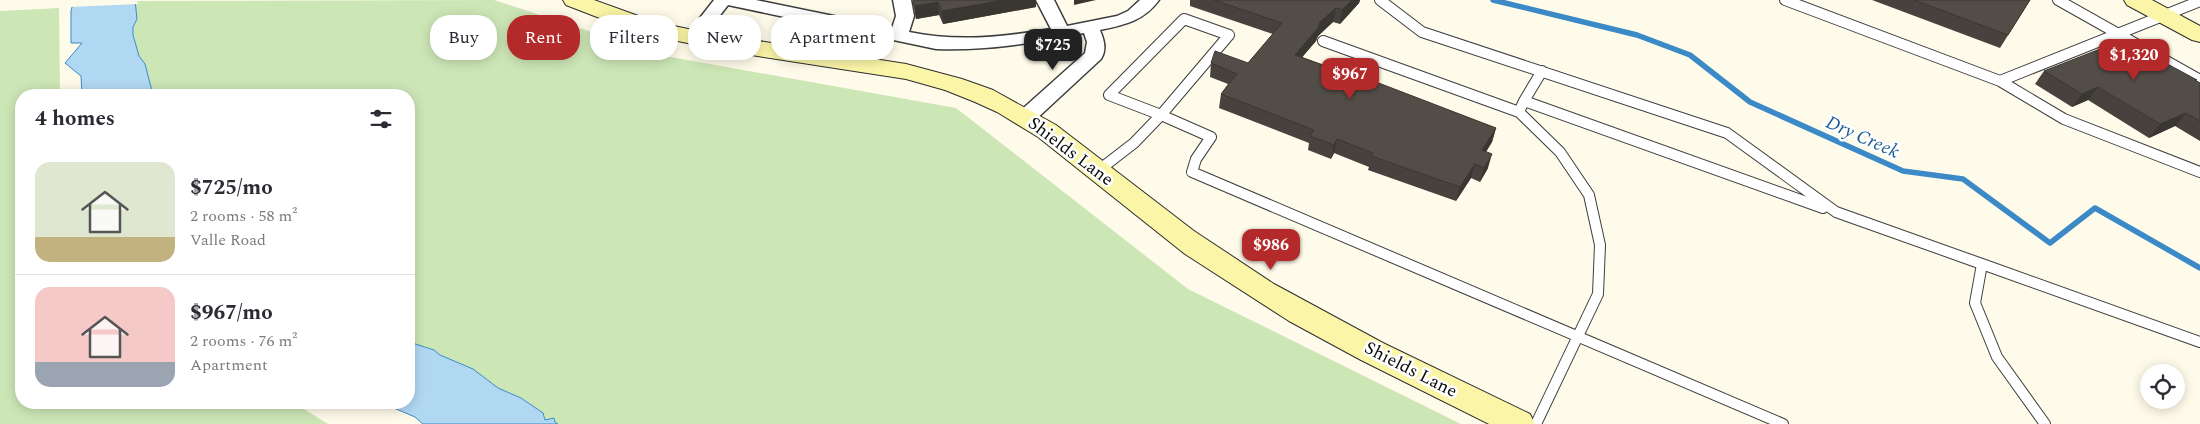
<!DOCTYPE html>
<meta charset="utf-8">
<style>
:root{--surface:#fff;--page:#f7f7f7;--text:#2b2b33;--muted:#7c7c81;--line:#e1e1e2;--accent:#b42a2b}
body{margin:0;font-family:Spectral,serif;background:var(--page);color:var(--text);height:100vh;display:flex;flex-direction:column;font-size:19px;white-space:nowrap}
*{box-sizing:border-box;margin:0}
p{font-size:16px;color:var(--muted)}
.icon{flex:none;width:28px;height:28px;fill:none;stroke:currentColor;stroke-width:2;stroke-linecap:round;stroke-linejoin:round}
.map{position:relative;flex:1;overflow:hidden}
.sheet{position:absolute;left:15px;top:89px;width:400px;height:320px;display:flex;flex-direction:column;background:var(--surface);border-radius:20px;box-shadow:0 2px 12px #0003}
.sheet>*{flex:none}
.top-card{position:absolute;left:430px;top:15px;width:475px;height:45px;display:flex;gap:10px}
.fabs{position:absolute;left:2140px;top:364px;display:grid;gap:10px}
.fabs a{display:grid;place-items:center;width:45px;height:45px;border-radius:50%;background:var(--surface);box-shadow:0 2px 12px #0003;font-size:25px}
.price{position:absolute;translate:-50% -42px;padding:0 11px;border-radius:10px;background:var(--accent);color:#fff;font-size:16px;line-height:32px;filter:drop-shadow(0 1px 2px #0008)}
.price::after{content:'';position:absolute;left:50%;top:30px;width:15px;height:11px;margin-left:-8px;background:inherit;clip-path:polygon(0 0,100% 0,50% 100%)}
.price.selected{background:#222;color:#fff}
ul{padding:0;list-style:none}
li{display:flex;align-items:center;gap:15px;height:125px;padding:0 20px}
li+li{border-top:1px solid var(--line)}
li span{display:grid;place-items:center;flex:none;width:140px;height:100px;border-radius:15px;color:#555}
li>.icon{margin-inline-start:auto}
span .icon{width:60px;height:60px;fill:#fffc;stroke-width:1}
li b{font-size:21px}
h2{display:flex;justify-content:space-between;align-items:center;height:60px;padding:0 20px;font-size:21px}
.chip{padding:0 18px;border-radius:20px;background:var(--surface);box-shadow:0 2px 12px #0003;font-size:18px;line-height:45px}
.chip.selected{background:var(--accent);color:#fff}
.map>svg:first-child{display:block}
.green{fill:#cde6b6}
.water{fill:#b1d8f3;stroke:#3b8ac7}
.pier{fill:#fefbea}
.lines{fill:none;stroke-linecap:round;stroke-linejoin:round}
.stream{stroke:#3b8ac7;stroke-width:5.5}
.lane-casing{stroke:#3e3e3e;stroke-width:12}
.street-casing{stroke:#3e3e3e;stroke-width:3}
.secondary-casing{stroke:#2d2d2d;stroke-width:2}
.lane{stroke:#fff;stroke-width:10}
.street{fill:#fff;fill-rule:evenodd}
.secondary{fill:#fbf5a7;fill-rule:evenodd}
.wall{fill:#47423e}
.shaded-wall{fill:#3a3632}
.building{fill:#534d48;stroke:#3a3632}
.labels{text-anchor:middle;stroke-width:5;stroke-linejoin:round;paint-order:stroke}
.street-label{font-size:18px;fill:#0b0b0b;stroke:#fff}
.water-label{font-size:19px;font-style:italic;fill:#1b5c96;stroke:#fff}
</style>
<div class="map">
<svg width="2200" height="424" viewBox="0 0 2200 424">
<rect width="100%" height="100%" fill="#fefbea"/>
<path class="green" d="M494,0l171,56 291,52 232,181 273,135h-903l-13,-4 -24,-22 -23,-10 -25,-19 -33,-14 -6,-5 -25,-8v-247h-256l-8,-31 -6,-8 -6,-21v-8l4,-8 -2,-18z
M59,8l1,87h-39v307l273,1 34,21h-328v-413z"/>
<path class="water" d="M74,0h61l2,19 -4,8v8l6,21 6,8 8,31h-71l-1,-19 -16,-13 17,-20h-11v-32z
M409,342l25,8 6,5 33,14 25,19 23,10 22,15 2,7 9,-2 1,4 3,2h-135l-8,-7 -33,-14 27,-1z"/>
<path class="pier" d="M72,0h65l1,4 -69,3z"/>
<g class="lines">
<path class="stream" d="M1493,0l144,35 53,20 60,47 153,69 60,8 87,64 45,-35 105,60"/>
<defs>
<path id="lane" d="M1380,0l42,32 305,101 109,79 146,52
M1785,0l215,81 200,-80
M2058,0l142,80
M1184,19l45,16 -68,80 -52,-20z
M1323,41l196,71
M1542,71l-18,30 299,107
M2000,81l64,38 136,53
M1524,101l-5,11 41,40 29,43 11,50 -2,49 -62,130
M1099,170l35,-27 27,-28 50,22 -15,22 -4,13 591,252
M2045,424l-48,-67 -22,-54 7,-39 218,78"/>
<path id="street" d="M714,0h42l136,28 4,-12 -3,-16h18l3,16 -5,16c48,10 94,5 142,-3l-15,-29h18l13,26 50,-10 11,-5 12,-11h19c-15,21 -35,25 -59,30 4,10 7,19 1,29l-68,63 -7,1 -7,-1 -3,-5 3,-5 66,-59 2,-11 -3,-9c-49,10 -98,18 -148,16l-208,-44 -28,36 -6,1 -6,-1 -3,-4z"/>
<path id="secondary" d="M563,0h31l61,22 52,11 199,31 56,15 31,11 63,35 138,106 80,53 109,59 147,71 5,10h-46l-128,-64 -72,-39 -104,-67 -147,-117 -41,-25 -22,-10 -30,-12 -39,-11 -174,-27 -74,-15 -61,-20 -31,-12z
M2124,0h28l48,26v16l-8,-2 -65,-35z"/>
</defs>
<use href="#lane" class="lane-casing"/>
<use href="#street" class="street-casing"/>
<use href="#secondary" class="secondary-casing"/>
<use href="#lane" class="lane"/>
<use href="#street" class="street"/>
<use href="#secondary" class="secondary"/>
</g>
<path class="wall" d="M913,0h123v7l-93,17 -4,-9 -23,4z
M1190,0h170l-1,3 -19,21 -7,-2 -15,14 -2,5 -14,16 194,71 -4,14 -6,10 2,16 -8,14 -9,-4 -15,23 -88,-31 1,-3 -35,-14 -3,6 -23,-9 1,-7 -90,-35 2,-14 7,-10 -18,-7 1,-14h37l25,-29 -83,-28z
M1872,0h158l-30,48z
M2044,71l152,10 4,2v58l-25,-15 -26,12 -61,-38 -16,7 -37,-23z"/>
<path class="shaded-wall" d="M1004,0h32v7l-93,17 -1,-13z
M1074,0h22l-22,5z
M1352,0h8l-1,3 -19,21 2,-14z
M938,2l1,13 -23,4 -2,-13z
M1336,8l-3,14 -15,14 -2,5 -23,27 2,-13 25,-33z
M2098,87l-10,13 -16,7 10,-13z
M2186,113l-11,13 -26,12 11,-14z
M1496,128l-4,14 -14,22 4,-14z
M1337,139l-3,14 -3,6 3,-14z
M1492,154l-4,14 -8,14 4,-14z
M1475,164l-4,14 -15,23 4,-14z"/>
<path class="building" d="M913,0h91l-62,11 -4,-9 -24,4z
M1214,0h138l-10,10 -6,-2 -16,14 -2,6 -23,27 80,29 1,-2 120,46 -14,22 10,4 -8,14 -9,-4 -15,23 -89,-31 2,-3 -36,-14 -3,6 -24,-9 4,-6 -93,-36 16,-20 -26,-11 4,-12 33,12 34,-40z
M1914,0h116l-22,35z
M2123,40l74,40h-2l5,3v38l-14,-8 -26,11 -62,-37 -16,7 -38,-23z"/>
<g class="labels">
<g class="street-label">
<text transform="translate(1071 151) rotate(37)" y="6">Shields Lane</text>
<text transform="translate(1411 369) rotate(27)" y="6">Shields Lane</text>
</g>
<g class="water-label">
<text transform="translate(1863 136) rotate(24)" y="7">Dry Creek</text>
</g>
</g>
</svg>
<div class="fabs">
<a><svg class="icon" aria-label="locate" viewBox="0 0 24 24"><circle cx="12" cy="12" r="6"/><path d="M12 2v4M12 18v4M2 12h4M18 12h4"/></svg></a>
</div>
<b class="price selected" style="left:1053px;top:71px">$725</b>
<b class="price" style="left:2134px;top:81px">$1,320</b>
<b class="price" style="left:1350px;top:100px">$967</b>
<b class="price" style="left:1271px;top:271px">$986</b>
<div class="top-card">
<a class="chip">Buy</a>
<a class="chip selected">Rent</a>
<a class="chip">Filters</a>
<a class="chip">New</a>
<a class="chip">Apartment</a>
</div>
<section class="sheet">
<h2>4 homes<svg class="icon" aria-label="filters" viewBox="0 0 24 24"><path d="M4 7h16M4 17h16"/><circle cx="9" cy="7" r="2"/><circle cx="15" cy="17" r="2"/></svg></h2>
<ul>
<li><span style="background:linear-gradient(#dfe7d0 75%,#c2b280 0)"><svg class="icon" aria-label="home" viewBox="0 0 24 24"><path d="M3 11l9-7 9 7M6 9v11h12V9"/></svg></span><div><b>$725/mo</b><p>2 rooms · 58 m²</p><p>Valle Road</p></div></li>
<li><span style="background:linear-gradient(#f6c9c9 75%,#9aa5b1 0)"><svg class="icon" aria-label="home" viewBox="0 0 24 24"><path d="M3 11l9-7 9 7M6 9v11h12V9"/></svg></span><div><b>$967/mo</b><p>2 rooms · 76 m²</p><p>Apartment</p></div></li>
</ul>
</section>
</div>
